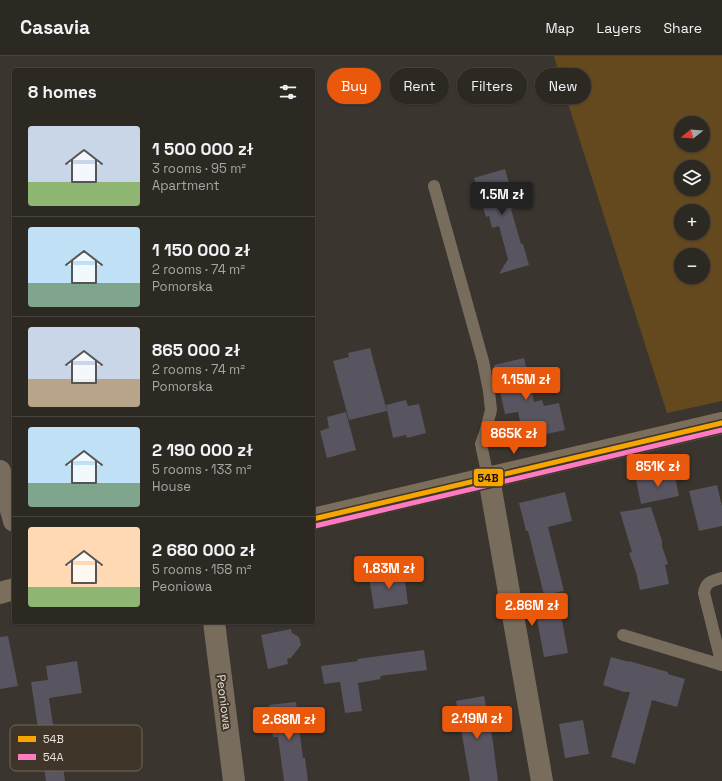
<!DOCTYPE html>
<meta charset="utf-8">
<style>
:root{--surface:#2c2822;--page:#38342f;--text:#f1f3f6;--muted:#a6a6a5;--line:#484440;--accent:#ea580c}
body{margin:0;font-family:"Space Grotesk",sans-serif;background:var(--page);color:var(--text);height:100vh;display:flex;flex-direction:column;font-size:15px;white-space:nowrap}
*{box-sizing:border-box;margin:0}
p{font-size:13px;color:var(--muted)}
.icon{flex:none;width:22px;height:22px;fill:none;stroke:currentColor;stroke-width:2;stroke-linecap:round;stroke-linejoin:round}
.map{position:relative;flex:1;overflow:hidden}
.details{position:absolute;left:12px;top:12px;width:303px;height:556px;display:flex;flex-direction:column;background:var(--surface);border-radius:4px;box-shadow:0 1px 3px #0004,0 0 0 1px var(--line)}
.details>*{flex:none}
.guide{position:absolute;left:327px;top:12px;width:335px;height:36px;display:flex;gap:8px}
.needle{width:26px;rotate:253deg}
.controls{position:absolute;left:674px;top:60px;display:grid;gap:8px}
.controls a{display:grid;place-items:center;width:36px;height:36px;border-radius:50%;background:var(--surface);box-shadow:0 1px 3px #0004,0 0 0 1px var(--line);font-size:20px}
.price{position:absolute;translate:-50% -34px;padding:0 9px;border-radius:4px;background:var(--accent);color:#fff;font-size:13px;line-height:26px;filter:drop-shadow(0 1px 2px #0008)}
.price::after{content:'';position:absolute;left:50%;top:24px;width:12px;height:9px;margin-left:-6px;background:inherit;clip-path:polygon(0 0,100% 0,50% 100%)}
.price.selected{background:#222;color:#fff}
ul{padding:0;list-style:none}
li{display:flex;align-items:center;gap:12px;height:100px;padding:0 16px}
li+li{border-top:1px solid var(--line)}
li span{display:grid;place-items:center;flex:none;width:112px;height:80px;border-radius:4px;color:#555}
li>.icon{margin-inline-start:auto}
span .icon{width:48px;height:48px;fill:#fffc;stroke-width:1}
li b{font-size:17px}
h2{display:flex;justify-content:space-between;align-items:center;height:48px;padding:0 16px;font-size:17px}
.chip{padding:0 14px;border-radius:18px;background:var(--surface);box-shadow:0 1px 3px #0004,0 0 0 1px var(--line);font-size:14px;line-height:36px}
.chip.selected{background:var(--accent);color:#fff}
header{display:flex;align-items:center;gap:24px;box-sizing:border-box;height:56px;padding:0 20px;background:var(--surface);border-bottom:1px solid var(--line)}
header strong{font-size:19px}
nav{display:flex;gap:22px;margin-inline-start:auto;font-size:14px}
.map>svg:first-child{display:block}
.grass{fill:#64491e;fill-rule:evenodd}
.building{fill:#585460}
.lines{fill:none;stroke-linecap:round;stroke-linejoin:round}
.lane{stroke:#786d5d;stroke-width:12}
.street{stroke:#786d5d;stroke-width:22}
.secondary{stroke:#7b6e5c;stroke-width:22}
.bus-1-casing{stroke:#3f3629;stroke-width:8}
.bus-2-casing{stroke:#3f3629;stroke-width:8}
.bus-1{stroke:#f7a600;stroke-width:5}
.bus-2{stroke:#fe7ac1;stroke-width:5}
.labels{text-anchor:middle;stroke-width:4;stroke-linejoin:round;paint-order:stroke}
.street-label{font-size:12px;fill:#e6e0d8;stroke:#3f3629}
.key{fill:#3f3629;stroke:#71695e;stroke-width:1}
.key-label{font-size:11px;fill:#e6e0d8}
.line-badge{stroke:#3f3629;stroke-width:1.5}
.pale-badge-label{font-size:11px;text-anchor:middle;font-weight:bold;fill:#111}
</style>
<header>
<strong>Casavia</strong>
<nav><a>Map</a><a>Layers</a><a>Share</a></nav>
</header>
<div class="map">
<svg width="722" height="725" viewBox="0 0 722 725">
<rect width="100%" height="100%" fill="#3a352e"/>
<path class="grass" d="M554,0h168v345l-55,12 -101,-316zM681,67h22v22h-22zM681,111h22v22h-22zM681,155h22v22h-22zM681,199h22v22h-22z"/>
<path class="building" d="M505,113l11,38 -5,2 10,35h2l6,21 -30,9 9,-15 -9,-33 -7,2 -3,-12 -3,1 -12,-39z
M370,292l17,63 -38,9 -16,-59 16,-4 -1,-4z
M524,302l10,44 8,-2 2,6 15,-3 6,27 -41,9 -6,-27 -13,2 -11,-49z
M406,344l2,6 11,-2 7,29 -19,5 -1,-3 -13,3 -7,-33z
M346,356l10,38 -29,8 -7,-27 9,-3 -2,-11z
M674,416l5,24 -38,8 -5,-24z
M717,429l5,21v20l-23,5 -10,-40z
M565,436l7,29 -24,6 16,64 -20,4 -16,-64h-2l-7,-28z
M651,451l11,34v5l6,18 -3,1 4,19 -29,6 -4,-18 -7,-19 3,-1 -12,-40z
M404,516l4,32 -34,5 -5,-32z
M560,553l8,44 -24,4 -8,-43z
M291,573l1,4 7,4 2,8 -10,13 -4,1 1,5 -20,5 -7,-34z
M8,580l10,50 -18,3v-52z
M424,594l3,20 -47,6 1,3 -23,4 4,28 -17,2 -5,-31 -16,2 -3,-18 37,-5 -1,-2z
M611,601l18,5v-1l39,11v2l17,5 -8,28 -25,-7 -17,64 -24,-7 19,-65h-6l-21,-7z
M77,605l5,32 -33,5 9,61h4l3,22h-19l-15,-99 17,-2 -2,-14z
M484,640l9,46 5,39h-28l-14,-80z
M296,646l7,56h2l3,23h-24l-6,-44h-5l-4,-32z
M583,664l6,34 -24,4 -6,-34z"/>
<g class="lines">
<path class="lane" d="M434,130l49,175 6,30 2,19 -6,23 -4,11 5,24 3,10
M722,522c-10,3 -16,3 -18,15l18,72
M623,579l99,30"/>
<path class="street" d="M0,415l14,50
M489,422l53,303
M214,566l20,159"/>
<path class="secondary" d="M313,463l409,-96
M0,537l14,-4"/>
<defs>
<path id="bus-1" d="M313,463l409,-96"/>
<path id="bus-2" d="M315,470l407,-96"/>
</defs>
<use href="#bus-1" class="bus-1-casing"/>
<use href="#bus-2" class="bus-2-casing"/>
<use href="#bus-1" class="bus-1"/>
<use href="#bus-2" class="bus-2"/>
</g>
<g class="labels">
<g class="street-label">
<text transform="translate(224 646) rotate(83)" y="4">Peoniowa</text>
</g>
</g>
<rect x="10" y="669" width="132" height="46" rx="6" class="key"/>
<rect x="18" y="680" width="18" height="6" fill="#f7a600"/>
<rect x="18" y="698" width="18" height="6" fill="#fe7ac1"/>
<g class="key-label">
<text x="43" y="687">54B</text>
<text x="43" y="705">54A</text>
</g>
<rect class="line-badge" x="473" y="412" width="31" height="19" rx="4" fill="#f7a600"/>
<g class="pale-badge-label">
<text x="488" y="426">54B</text>
</g>
</svg>
<div class="controls">
<a><svg class="needle" viewBox="-14 -14 28 28"><path d="M0-13l5 13h-10z" fill="#e53935"/><path d="M0 13l5-13h-10z" fill="#a6a6a5"/></svg></a>
<a><svg class="icon" aria-label="layers" viewBox="0 0 24 24"><path d="M12 4l9 5-9 5-9-5zM3 14l9 5 9-5"/></svg></a>
<a>+</a>
<a>−</a>
</div>
<b class="price selected" style="left:502px;top:160px">1.5M zł</b>
<b class="price" style="left:526px;top:345px">1.15M zł</b>
<b class="price" style="left:514px;top:399px">865K zł</b>
<b class="price" style="left:658px;top:432px">851K zł</b>
<b class="price" style="left:389px;top:534px">1.83M zł</b>
<b class="price" style="left:532px;top:571px">2.86M zł</b>
<b class="price" style="left:477px;top:684px">2.19M zł</b>
<b class="price" style="left:289px;top:685px">2.68M zł</b>
<div class="guide">
<a class="chip selected">Buy</a>
<a class="chip">Rent</a>
<a class="chip">Filters</a>
<a class="chip">New</a>
</div>
<section class="details">
<h2>8 homes<svg class="icon" aria-label="filters" viewBox="0 0 24 24"><path d="M4 7h16M4 17h16"/><circle cx="9" cy="7" r="2"/><circle cx="15" cy="17" r="2"/></svg></h2>
<ul>
<li><span style="background:linear-gradient(#c9d6e8 70%,#8fb573 0)"><svg class="icon" aria-label="home" viewBox="0 0 24 24"><path d="M3 11l9-7 9 7M6 9v11h12V9"/></svg></span><div><b>1 500 000 zł</b><p>3 rooms · 95 m²</p><p>Apartment</p></div></li>
<li><span style="background:linear-gradient(#bfe0f5 70%,#7fa58c 0)"><svg class="icon" aria-label="home" viewBox="0 0 24 24"><path d="M3 11l9-7 9 7M6 9v11h12V9"/></svg></span><div><b>1 150 000 zł</b><p>2 rooms · 74 m²</p><p>Pomorska</p></div></li>
<li><span style="background:linear-gradient(#c9d6e8 65%,#b9a48a 0)"><svg class="icon" aria-label="home" viewBox="0 0 24 24"><path d="M3 11l9-7 9 7M6 9v11h12V9"/></svg></span><div><b>865 000 zł</b><p>2 rooms · 74 m²</p><p>Pomorska</p></div></li>
<li><span style="background:linear-gradient(#bfe0f5 70%,#7fa58c 0)"><svg class="icon" aria-label="home" viewBox="0 0 24 24"><path d="M3 11l9-7 9 7M6 9v11h12V9"/></svg></span><div><b>2 190 000 zł</b><p>5 rooms · 133 m²</p><p>House</p></div></li>
<li><span style="background:linear-gradient(#ffd9b3 75%,#8fb573 0)"><svg class="icon" aria-label="home" viewBox="0 0 24 24"><path d="M3 11l9-7 9 7M6 9v11h12V9"/></svg></span><div><b>2 680 000 zł</b><p>5 rooms · 158 m²</p><p>Peoniowa</p></div></li>
</ul>
</section>
</div>
